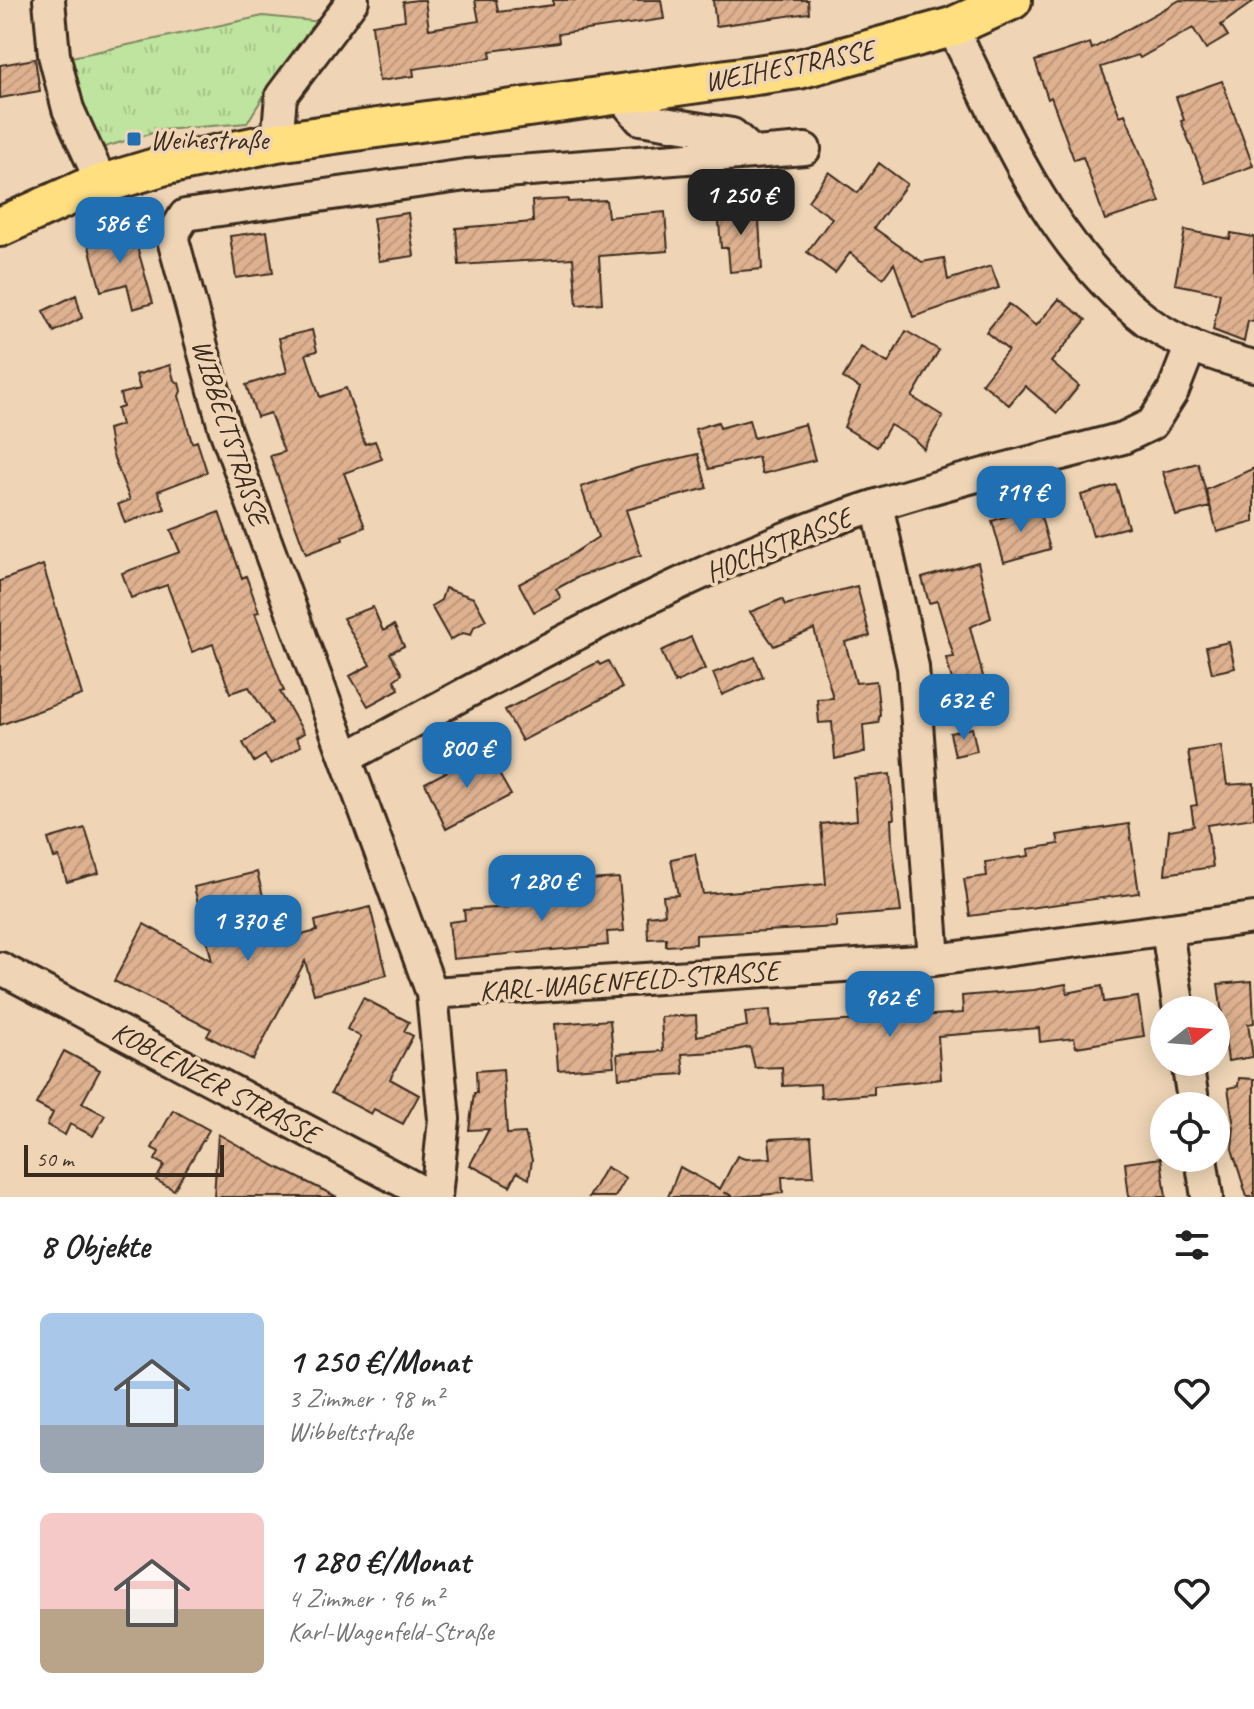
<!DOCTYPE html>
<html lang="de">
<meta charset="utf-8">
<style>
:root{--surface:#fff;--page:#f2f2f2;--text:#222;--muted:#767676;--accent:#1f6fb2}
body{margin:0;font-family:Caveat,sans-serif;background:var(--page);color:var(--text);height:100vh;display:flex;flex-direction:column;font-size:30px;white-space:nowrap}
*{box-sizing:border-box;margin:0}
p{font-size:26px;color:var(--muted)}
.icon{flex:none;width:44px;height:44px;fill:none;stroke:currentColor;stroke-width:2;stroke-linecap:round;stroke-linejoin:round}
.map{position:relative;height:1197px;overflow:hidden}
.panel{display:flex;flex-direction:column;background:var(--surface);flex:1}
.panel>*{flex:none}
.needle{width:52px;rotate:73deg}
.tools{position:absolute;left:1150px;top:996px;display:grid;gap:16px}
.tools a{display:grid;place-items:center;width:80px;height:80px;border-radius:50%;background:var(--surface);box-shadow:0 4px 20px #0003;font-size:40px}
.scale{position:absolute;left:24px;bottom:20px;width:200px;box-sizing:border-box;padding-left:8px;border:4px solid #3b2a1e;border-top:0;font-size:22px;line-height:28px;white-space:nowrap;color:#3b2a1e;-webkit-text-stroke:6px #efd5b6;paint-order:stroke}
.price{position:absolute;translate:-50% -68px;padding:0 18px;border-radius:16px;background:var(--accent);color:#fff;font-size:26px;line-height:52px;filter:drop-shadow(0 2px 4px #0008)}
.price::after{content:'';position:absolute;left:50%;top:48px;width:24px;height:18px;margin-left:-12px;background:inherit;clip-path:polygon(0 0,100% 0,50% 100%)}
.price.current{background:#222;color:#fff}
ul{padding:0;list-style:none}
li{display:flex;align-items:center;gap:24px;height:200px;padding:0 40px}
li span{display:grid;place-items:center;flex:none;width:224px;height:160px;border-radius:12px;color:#555}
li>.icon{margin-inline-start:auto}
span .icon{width:96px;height:96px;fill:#fffc;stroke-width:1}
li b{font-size:34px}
h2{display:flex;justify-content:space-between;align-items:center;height:96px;padding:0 40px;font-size:34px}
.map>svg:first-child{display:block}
.grass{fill:url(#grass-tufts);stroke:#7d875e;stroke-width:2}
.building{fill:url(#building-hatch);stroke:#3b2a1e;stroke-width:2}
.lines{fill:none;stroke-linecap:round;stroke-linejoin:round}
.minor-casing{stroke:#3b2a1e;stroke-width:36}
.major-casing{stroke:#3b2a1e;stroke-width:44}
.minor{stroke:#efd5b6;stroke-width:30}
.major{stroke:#ffdf80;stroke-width:38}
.poi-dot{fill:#1f6fb2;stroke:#efd5b6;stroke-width:3}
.labels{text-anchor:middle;stroke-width:7;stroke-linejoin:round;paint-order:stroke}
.street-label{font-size:28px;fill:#3b2a1e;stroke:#efd5b6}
.poi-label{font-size:28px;fill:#3b2a1e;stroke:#efd5b6;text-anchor:start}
</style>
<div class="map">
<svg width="1254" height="1197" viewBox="0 0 1254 1197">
<defs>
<pattern id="grass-tufts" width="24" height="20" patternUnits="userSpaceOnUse" patternTransform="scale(2)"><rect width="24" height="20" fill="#bfe49f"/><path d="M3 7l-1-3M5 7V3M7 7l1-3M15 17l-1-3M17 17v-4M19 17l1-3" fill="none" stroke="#a5c488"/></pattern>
<pattern id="building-hatch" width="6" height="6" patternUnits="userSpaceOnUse" patternTransform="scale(2)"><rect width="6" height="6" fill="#deb190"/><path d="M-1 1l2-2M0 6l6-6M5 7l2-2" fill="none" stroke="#bf987c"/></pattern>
</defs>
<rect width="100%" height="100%" fill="#efd5b6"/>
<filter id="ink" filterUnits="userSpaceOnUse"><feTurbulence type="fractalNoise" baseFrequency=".0125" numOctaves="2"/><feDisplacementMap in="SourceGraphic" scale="16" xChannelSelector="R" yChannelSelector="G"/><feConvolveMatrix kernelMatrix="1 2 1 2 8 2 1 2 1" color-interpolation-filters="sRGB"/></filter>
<g filter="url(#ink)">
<path class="grass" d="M263,16l60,6 -57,70 -19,31 -84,7 -62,18 -34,-90z"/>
<path class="building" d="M417,0h8l4,29 50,-8 -4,-21h21l2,12 55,-7v-5h108l3,19 -106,15 1,8 -69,9 1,7 -78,11 1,7 -35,5 -7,-56 33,-5 -2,-18z
M713,0h95l1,13 -93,13z
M1180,0l74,1 -33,24 7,11 -22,13 -13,-21 -53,30 -2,-3 -37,12 19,49 5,-2 35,88 -55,18 -22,-63 -9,3 -23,-63 -3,2 -13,-38 55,-18 2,6z
M35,59l5,32 -40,7v-33z
M1222,81l31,85 -47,17 -25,-62 3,-1 -8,-23z
M879,163l28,21 -33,44 48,34 22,-4 4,22 43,-14 8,22 -86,29 -19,-54 -11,15 -33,-25 -15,20 -28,-21 25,-34 -24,-17 21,-29 29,21z
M568,199v3l38,-2 2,17 57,-5 3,39 -69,5 3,47 -25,2 -4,-47 -114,7 -3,-37 77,-6 -1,-21z
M758,205l4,64 -32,3 -2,-24h-7l-3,-40z
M408,213l6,43 -35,5 -6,-43z
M129,228l5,16 2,-1 17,60 -20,6 -6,-25 -26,7 -14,-52z
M1185,230l45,9 1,-6 23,4v85l-6,-1 -4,21 -31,-12 7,-37 -45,-9z
M267,231l6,42 -37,5 -6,-42z
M76,295l6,23 -28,14 -11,-21z
M1059,299l27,21 -35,42 28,24 -22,27 -32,-27 -16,19 -27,-22 26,-33 -22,-18 23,-28 27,22z
M312,330l5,21 -11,3 14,43 26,-9 19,56 10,-3 7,18 -38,14 21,54 -23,9 1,4 -37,14 -36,-98 14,-4 -14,-39 -13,4 -11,-32 41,-13 -8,-34z
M906,331l33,19 -27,47 31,19 -19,33 -11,-11 -23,-13 -13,22 -33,-20 16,-39 -17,-10 18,-31 27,16z
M170,365l4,15 5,3 2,8 -2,5 13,47 5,-2 10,31 -49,19 7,18 -40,14 -7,-19 12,-4 -18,-47 -4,-24 13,-4 -4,-16 6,-2 -3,-13 20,-5 -4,-14z
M749,420l5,18 51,-14 10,36 -53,14 -4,-17 -49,12 -14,-40 23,-7 2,6z
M698,454l9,34 -81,22 15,45 -61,21 -24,13 5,9 -27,14 -15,-28 38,-20 41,-27 -17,-50 56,-19z
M1198,463l12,44 -34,9 -13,-44z
M1254,468v54l-37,10 -11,-42z
M1116,485l12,42 -35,9 -12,-41z
M1038,506l12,43 -46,13 -12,-41z
M219,512l23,66 4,-2 13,36 -4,1 29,78 -4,1 24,41 -8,5 5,8 -30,18 -6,-9 -11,7 -11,-19 29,-20 -23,-36 -19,6 -17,-49 -21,8 -25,-67 -36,13 -9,-25 58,-21 -9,-22z
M978,562l13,56 -21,9 14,53 7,-1 7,25 -37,8 -15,-54 8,-1 -17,-56 -8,2 -7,-25z
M43,565l39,130 -82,30v-144z
M857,586l13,50 -25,6 11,41 20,-2 4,33 -2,9 -15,2 2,27 -30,7 -3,-37 -13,1 -2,-24 16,-1 -19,-69 -40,17 -24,-34 32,-13 3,6z
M445,588l29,10 12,22 -12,7 -3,8 -8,-2 -13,7 -19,-34 10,-6z
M373,607l10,24 11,-6 10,21 -14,7 12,21 -8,6 5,9 -31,17 -18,-30 20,-11 -27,-47z
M691,637l14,32 -30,14 -14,-32z
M1229,642l6,26 -23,5 -6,-26z
M755,657l8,20 -41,18 -9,-22z
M608,661l14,27 -100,53 -17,-31 93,-48 2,3z
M972,728l5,23 -22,5 -5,-23z
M1221,746l6,39 27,-2v35l-47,7 6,42 -48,7 4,-44 25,-4 -3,-20 6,-1 -9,-54z
M486,751l25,44 -65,34 -21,-46z
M890,774l4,45h-3l1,24 9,69 -65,5v10l-140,8v9l-30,2v-8l-18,1 -1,-23 18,-2 -2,-18 15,-1 -7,-36 24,-5 8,40 123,-10 -5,-60 36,-4 -3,-42z
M1129,824l10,69 -169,23 -6,-37 23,-3 -2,-14 44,-6 -1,-7 31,-5 -2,-9z
M85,828l14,45 -32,9 -8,-25 -5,1 -6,-19z
M257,872l14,56 4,-1 3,14 39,-10 -2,-10 55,-14 17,68 -73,19 -9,-33 -52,99 -46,-24 4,-7 -97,-48 30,-57 68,37 -18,-74z
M619,878l5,53 -17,1 1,13 -155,14 -4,-37 16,-2 -1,-10 45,-3 -1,-7 66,-4 -2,-15z
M1252,981l2,42 -6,1 5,33 -25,4 -10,-77z
M1066,984l1,9 35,-7 2,16 34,-5 6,39 -68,11 -2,-9 -34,4 -1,-14 -101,8 3,43 -67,7v8l-53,4 -1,-14 -37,2 -1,-19 -27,1 -5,-21 -18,4 -50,3 2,20 -65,4 -2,-24 46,-3 -2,-34 35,-2 1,21 50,-10 -2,-14 25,-2 1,16 192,-13 -1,-17 72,-6z
M363,998l46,24 -5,9 9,5 -23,43 29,16 -16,29 -29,-15 -3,5 -40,-21 30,-56 -14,-8z
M610,1020l4,46 -56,4 -3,-46z
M64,1051l36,19 -18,33 23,12 -12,21 -23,-12 -5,11 -18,-10 6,-12 -17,-9z
M503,1069l4,65 18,-1 7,27 -3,19 -12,-7 -7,14 -40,-21 19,-36 -20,1 5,-37h3l-1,-22z
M1239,1078l15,1v118h-7l-15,-48 2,-22 -6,-39 10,-2z
M173,1110l36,20 -35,60 -18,-10 8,-15 -9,-5 4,-8 -7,-4z
M218,1134l61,34 58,29h-123z
M811,1137l3,39 -32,1 1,16 -49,4 -10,-5 9,5h-65l12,-30 40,22 17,-33 8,3 26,-1 -2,-19z
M1161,1158l5,39h-37l-4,-34z
M606,1167l20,11 -11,19h-26z"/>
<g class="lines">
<defs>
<path id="minor" d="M49,0l5,55 14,54 34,75
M952,27c53,105 98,220 195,294 31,23 70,36 107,45
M620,95l20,24 92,15 20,18
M277,142l4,-46 72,-96
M877,505l36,162 21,293
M346,758c173,-93 344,-193 531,-253 80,-26 164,-45 246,-67l29,-14 21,-33 18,-46
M1167,930l12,80
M0,968l432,229
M432,993l502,-33 320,-42
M1187,1062l7,44
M1201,1158l6,39
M436,1197l8,-78 -12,-126 -208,-566 -52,-191 13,-21 281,-40 339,-26"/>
<path id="major" d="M0,227l82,-37 80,-24 115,-24 522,-73 153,-42 60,-27"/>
</defs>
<use href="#minor" class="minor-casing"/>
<use href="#major" class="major-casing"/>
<use href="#minor" class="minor"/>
<use href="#major" class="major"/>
</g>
</g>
<rect class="poi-dot" x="126" y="131" width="16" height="16" rx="4"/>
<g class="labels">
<g class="street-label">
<text transform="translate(789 65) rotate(-11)" y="10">WEIHESTRASSE</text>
<text transform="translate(231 432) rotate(72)" y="10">WIBBELTSTRASSE</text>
<text transform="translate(778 544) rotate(-22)" y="10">HOCHSTRASSE</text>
<text transform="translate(629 980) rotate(-4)" y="10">KARL-WAGENFELD-STRASSE</text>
<text transform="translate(216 1082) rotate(28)" y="10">KOBLENZER STRASSE</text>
</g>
<g class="poi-label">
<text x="150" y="149">Weihestraße</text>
</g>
</g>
</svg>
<div class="tools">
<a><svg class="needle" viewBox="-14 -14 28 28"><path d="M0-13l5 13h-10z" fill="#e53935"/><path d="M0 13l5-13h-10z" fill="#767676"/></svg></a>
<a><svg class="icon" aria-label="locate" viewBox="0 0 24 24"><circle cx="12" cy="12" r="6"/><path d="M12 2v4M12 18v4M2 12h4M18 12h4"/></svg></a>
</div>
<div class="scale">50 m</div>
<b class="price current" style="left:741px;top:237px">1 250 €</b>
<b class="price" style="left:120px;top:265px">586 €</b>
<b class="price" style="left:1021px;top:534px">719 €</b>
<b class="price" style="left:964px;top:742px">632 €</b>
<b class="price" style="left:467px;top:790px">800 €</b>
<b class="price" style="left:542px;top:923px">1 280 €</b>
<b class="price" style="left:248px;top:963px">1 370 €</b>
<b class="price" style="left:890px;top:1039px">962 €</b>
</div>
<section class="panel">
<h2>8 Objekte<svg class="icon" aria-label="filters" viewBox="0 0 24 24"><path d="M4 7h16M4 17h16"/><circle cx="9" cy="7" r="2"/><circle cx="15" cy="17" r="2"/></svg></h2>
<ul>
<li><span style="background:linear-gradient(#a9c7e8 70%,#9aa5b1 0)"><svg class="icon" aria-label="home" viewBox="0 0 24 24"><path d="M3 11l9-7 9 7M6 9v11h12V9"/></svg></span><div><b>1 250 €/Monat</b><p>3 Zimmer · 98 m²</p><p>Wibbeltstraße</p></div><svg class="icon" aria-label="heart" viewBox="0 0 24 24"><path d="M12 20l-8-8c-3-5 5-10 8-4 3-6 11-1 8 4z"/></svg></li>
<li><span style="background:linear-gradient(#f6c9c9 60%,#b9a48a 0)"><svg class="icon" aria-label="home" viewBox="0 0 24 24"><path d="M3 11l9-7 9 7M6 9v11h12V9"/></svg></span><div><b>1 280 €/Monat</b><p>4 Zimmer · 96 m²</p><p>Karl-Wagenfeld-Straße</p></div><svg class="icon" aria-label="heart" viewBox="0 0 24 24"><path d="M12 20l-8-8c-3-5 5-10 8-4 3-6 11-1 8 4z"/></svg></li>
</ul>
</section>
